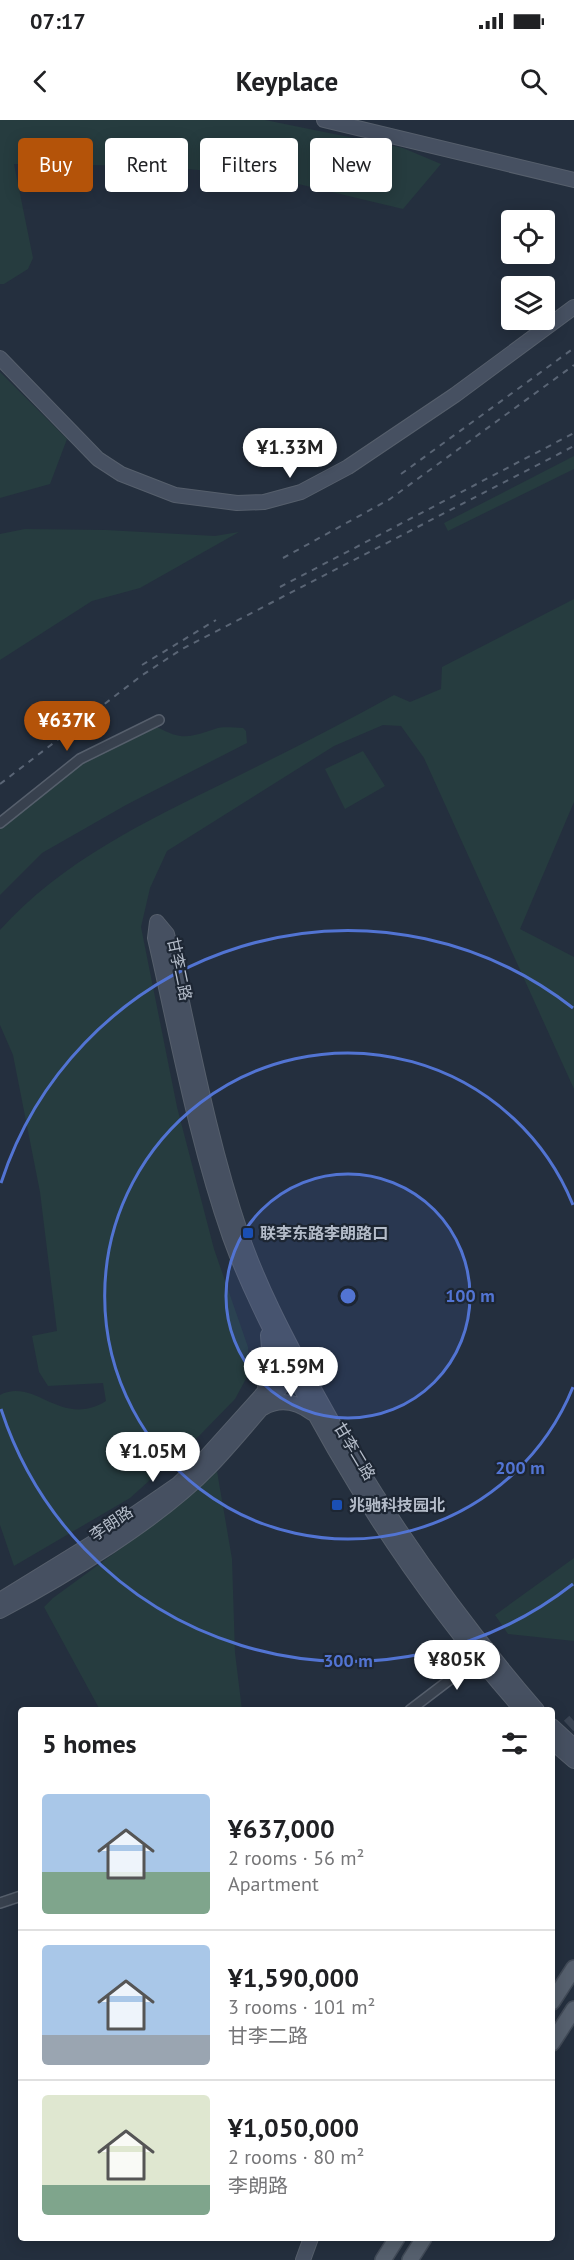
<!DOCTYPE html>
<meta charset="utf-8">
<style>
:root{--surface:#fff;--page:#f6f6f6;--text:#202124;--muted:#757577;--line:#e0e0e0;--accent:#b45309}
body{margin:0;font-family:"PT Sans","Noto Sans SC",sans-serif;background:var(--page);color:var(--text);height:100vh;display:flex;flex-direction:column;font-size:22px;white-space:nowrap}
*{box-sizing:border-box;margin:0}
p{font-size:20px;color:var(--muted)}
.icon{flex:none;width:33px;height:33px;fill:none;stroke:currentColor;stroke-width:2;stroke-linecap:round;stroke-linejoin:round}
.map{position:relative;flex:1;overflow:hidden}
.drawer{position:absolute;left:18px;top:1587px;width:537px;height:534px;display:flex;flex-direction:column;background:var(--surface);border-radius:6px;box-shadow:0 3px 15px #0003}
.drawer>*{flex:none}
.banner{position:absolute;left:18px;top:18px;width:538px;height:54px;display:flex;gap:12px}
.controls{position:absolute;left:501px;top:90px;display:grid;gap:12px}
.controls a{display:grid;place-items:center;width:54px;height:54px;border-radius:6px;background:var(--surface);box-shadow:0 3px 15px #0003;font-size:30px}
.price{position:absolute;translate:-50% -51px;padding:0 14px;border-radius:21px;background:#fff;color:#222;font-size:20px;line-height:39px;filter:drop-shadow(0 2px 3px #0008)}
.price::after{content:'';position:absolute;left:50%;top:36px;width:18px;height:14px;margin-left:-9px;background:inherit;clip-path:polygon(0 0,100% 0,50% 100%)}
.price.active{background:var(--accent);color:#fff}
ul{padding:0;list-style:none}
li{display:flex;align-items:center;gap:18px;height:150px;padding:0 24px}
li+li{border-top:2px solid var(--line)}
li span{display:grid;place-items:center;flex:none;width:168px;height:120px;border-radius:6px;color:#555}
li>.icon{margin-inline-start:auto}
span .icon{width:72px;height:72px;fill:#fffc;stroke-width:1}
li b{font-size:26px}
h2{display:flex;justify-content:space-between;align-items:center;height:72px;padding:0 24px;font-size:26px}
.tag{padding:0 21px;border-radius:6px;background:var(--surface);box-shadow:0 3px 15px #0003;font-size:21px;line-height:54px}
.tag.active{background:var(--accent);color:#fff}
.status{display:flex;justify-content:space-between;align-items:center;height:42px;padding:0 30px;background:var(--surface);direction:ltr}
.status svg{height:16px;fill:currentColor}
header{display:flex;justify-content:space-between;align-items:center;height:78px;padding:0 24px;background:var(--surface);font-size:27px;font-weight:600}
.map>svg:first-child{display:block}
.green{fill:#263c3f}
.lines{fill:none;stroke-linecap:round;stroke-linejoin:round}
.secondary-tunnel{stroke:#3a4453;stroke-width:14;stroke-dasharray:14 7;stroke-linecap:butt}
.street-casing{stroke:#565f6c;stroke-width:12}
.secondary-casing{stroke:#565f6c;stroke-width:16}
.primary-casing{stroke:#414a57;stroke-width:18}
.street{stroke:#38414e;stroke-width:9}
.secondary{stroke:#465061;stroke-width:14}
.primary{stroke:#56606e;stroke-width:15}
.rail{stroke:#5a6575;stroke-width:2;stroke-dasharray:6 6;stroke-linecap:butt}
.ring{fill:none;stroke:#5274d3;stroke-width:3}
.transit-dot{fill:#1a4fb4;stroke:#1d2633;stroke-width:2}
.labels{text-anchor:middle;stroke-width:4.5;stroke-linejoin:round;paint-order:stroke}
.street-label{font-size:16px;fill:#b4bcc9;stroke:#1d2633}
.poi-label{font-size:16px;font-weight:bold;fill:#b4bcc9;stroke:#1d2633;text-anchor:start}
.centre{fill:#5274d3;stroke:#1d2633;stroke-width:3}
.ring-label{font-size:18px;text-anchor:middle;font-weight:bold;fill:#5274d3;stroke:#1d2633;stroke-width:4.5;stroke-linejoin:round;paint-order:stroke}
</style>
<div class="status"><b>07:17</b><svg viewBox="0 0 49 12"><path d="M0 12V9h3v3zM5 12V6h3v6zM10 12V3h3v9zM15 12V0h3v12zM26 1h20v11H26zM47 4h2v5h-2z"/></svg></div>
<header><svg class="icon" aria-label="back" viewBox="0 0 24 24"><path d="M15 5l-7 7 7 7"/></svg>Keyplace<svg class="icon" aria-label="search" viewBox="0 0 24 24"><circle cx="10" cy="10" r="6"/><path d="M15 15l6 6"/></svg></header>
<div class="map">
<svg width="574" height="2140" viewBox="0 0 574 2140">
<rect width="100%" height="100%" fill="#242f3e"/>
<path class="green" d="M0,0h265l138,28 38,16 -38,45 -134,-32 -111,-11 -144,-2 19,94 -5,11 -24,15h-4z
M0,252l67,67 -17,45 -50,14z
M574,336v13l-126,62 -4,-8z
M25,409l81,1 109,6 24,-4 -99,56 -48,13 -92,59v-126z
M574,479v203l-54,127 54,28v132l-150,-331 -23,-32 -18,-1 -49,21 -167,105 -17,37 -9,39 36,180 37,142 34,98v28l-13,24 -35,36 -70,63 -116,68 -14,-41v-130c36,-18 60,34 106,6l-3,-18 -55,3 -9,-14 -7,-36 25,-5 -17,-139 -27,-137 -13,-30v-95c62,-69 146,-109 228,-149 56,-28 112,-56 166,-86l16,7 31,-13 1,-22z
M157,607c26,14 32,10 58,2 8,-3 19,-1 28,-1l3,3 1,12 -121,62 -84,48 -42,42v-66l81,-65z
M363,631l22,35 -40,23 -20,-40z
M217,1351l15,88 3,94 7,57h-142l-56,-103 9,-9 108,-79z
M574,1438v83l-66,-7 -13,-19z"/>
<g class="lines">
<path class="secondary-tunnel" d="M553,1620l21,-19"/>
<defs>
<path id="street" d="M0,703l80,-64 79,-39
M410,1590l72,-55
M0,1783l21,-7"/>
<path id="secondary" d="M324,0l250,60
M0,238l98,101 23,15 54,21 62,8 27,-1 37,-10 47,-25 107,-72 119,-88
M157,802l10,12c23,100 41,203 74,300 18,52 43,100 69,148 64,118 140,227 227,328
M157,802l-2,16c23,100 41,202 75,299 17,47 40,92 63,136 62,121 139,235 229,337
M265,1266l5,-23 -2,-28
M263,1288c17,-10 34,-6 49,5
M0,1480l94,-58 84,-58 25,-24 90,-100
M0,1491c66,-35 159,-91 210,-144 31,-32 57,-68 89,-98
M552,1606l22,20
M552,1622l22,19
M303,2140l8,-22"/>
<path id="primary" d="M552,1882l22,-34
M552,1923l22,-34
M383,2140l14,-22
M410,2140l14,-22"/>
</defs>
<use href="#street" class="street-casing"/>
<use href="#secondary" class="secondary-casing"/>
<use href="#primary" class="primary-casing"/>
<use href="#street" class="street"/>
<use href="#secondary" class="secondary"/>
<use href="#primary" class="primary"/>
<path class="rail" d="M401,354l173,-126
M283,438l107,-59 184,-134
M280,467l294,-154
M142,545l74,-45
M0,664l141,-108 41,-27 392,-203"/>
</g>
<circle cx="348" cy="1176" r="122" fill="#5274d3" fill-opacity=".12"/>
<g class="ring">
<circle cx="348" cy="1176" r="122"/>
<path d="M573 1267A243 243 0 1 1 573 1085"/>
<path d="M573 1464A365 365 0 0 1 1 1289M1 1063A365 365 0 0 1 573 888"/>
</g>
<g class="transit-dot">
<rect x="242" y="1107" width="12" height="12" rx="3"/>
<rect x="331" y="1379" width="12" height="12" rx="3"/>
</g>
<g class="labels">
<g class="street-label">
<text transform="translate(180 849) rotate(78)" y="6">甘李二路</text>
<text transform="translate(355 1331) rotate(59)" y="6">甘李二路</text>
<text transform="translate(111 1403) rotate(-34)" y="6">李朗路</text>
</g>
<g class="poi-label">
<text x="260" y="1119">联李东路李朗路口</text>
<text x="349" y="1391">兆驰科技园北</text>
</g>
</g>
<circle cx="348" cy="1176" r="9" class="centre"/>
<g class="ring-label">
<text x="470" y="1182">100 m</text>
<text x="520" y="1354">200 m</text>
<text x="348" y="1547">300 m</text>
</g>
</svg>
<div class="controls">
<a><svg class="icon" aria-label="locate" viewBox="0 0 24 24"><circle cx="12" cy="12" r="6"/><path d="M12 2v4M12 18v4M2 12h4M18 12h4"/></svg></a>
<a><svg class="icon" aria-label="layers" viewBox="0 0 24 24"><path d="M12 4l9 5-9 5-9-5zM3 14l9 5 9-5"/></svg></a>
</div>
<b class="price" style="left:290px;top:359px">¥1.33M</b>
<b class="price active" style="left:67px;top:632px">¥637K</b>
<b class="price" style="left:291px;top:1278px">¥1.59M</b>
<b class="price" style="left:153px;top:1363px">¥1.05M</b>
<b class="price" style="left:457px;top:1571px">¥805K</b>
<div class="banner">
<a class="tag active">Buy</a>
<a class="tag">Rent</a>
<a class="tag">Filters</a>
<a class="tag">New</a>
</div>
<section class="drawer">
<h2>5 homes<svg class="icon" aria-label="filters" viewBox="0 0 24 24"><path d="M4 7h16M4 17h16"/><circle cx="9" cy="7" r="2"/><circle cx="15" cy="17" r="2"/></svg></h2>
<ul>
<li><span style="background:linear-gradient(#a9c7e8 65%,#7fa58c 0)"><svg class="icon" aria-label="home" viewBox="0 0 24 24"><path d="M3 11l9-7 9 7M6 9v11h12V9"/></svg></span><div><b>¥637,000</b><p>2 rooms · 56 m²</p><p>Apartment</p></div></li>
<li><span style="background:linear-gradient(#a9c7e8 75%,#9aa5b1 0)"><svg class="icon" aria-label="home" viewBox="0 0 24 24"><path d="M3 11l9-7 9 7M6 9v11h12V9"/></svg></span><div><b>¥1,590,000</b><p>3 rooms · 101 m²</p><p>甘李二路</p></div></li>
<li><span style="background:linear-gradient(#dfe7d0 75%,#7fa58c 0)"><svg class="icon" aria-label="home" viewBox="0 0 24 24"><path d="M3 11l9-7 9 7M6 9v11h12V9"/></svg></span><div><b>¥1,050,000</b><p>2 rooms · 80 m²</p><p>李朗路</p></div></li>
</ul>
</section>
</div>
